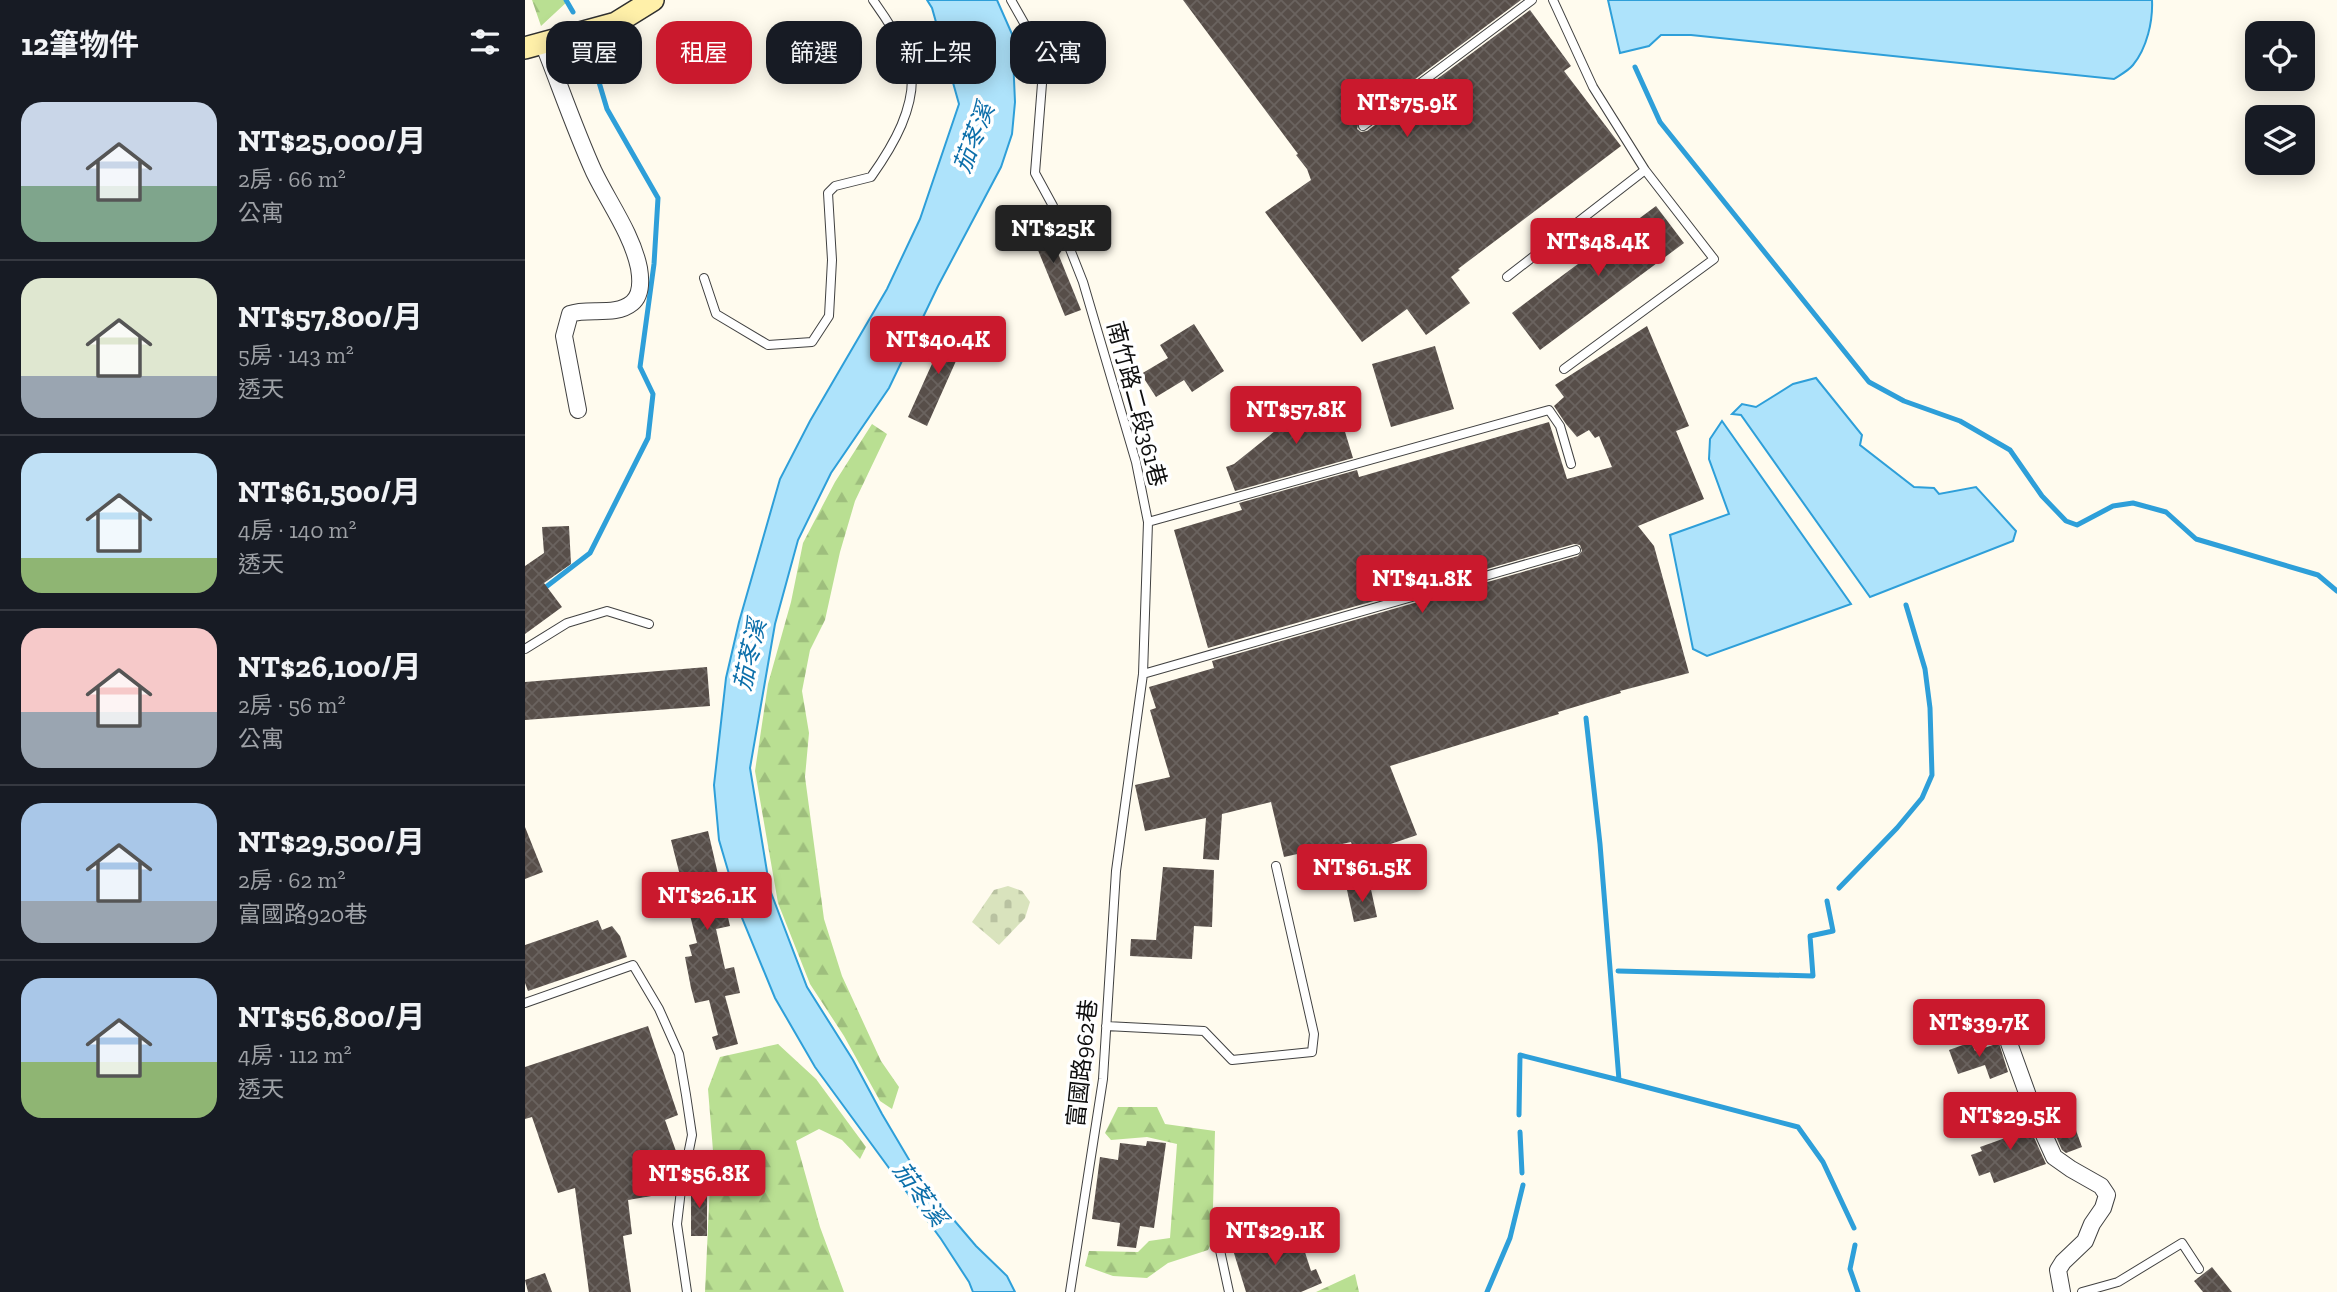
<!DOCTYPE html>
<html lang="zh-TW">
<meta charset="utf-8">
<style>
:root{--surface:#171b24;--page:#242831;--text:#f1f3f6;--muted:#9ea1a6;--line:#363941;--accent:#ca192d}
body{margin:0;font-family:"Zilla Slab","Noto Sans TC",serif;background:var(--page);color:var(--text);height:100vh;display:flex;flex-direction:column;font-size:26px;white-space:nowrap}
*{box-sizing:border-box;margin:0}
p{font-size:23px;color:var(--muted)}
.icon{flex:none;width:38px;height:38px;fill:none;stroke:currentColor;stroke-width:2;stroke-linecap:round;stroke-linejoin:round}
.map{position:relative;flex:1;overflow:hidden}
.details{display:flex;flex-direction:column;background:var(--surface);width:525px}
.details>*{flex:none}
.guide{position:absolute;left:21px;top:21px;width:665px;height:63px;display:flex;gap:14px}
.controls{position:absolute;left:1720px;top:21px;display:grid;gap:14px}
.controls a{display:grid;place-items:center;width:70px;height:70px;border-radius:14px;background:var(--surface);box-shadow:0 4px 18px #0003;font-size:35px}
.price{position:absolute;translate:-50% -60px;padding:0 16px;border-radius:7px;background:var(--accent);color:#fff;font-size:23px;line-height:46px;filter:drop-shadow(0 2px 4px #0008)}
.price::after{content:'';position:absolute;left:50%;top:42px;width:21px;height:16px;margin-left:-10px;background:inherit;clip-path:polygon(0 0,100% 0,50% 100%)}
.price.selected{background:#222;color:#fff}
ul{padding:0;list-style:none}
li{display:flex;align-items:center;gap:21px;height:175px;padding:0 21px}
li+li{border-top:2px solid var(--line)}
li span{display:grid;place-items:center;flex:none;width:196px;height:140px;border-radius:21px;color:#555}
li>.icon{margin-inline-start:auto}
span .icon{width:84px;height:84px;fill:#fffc;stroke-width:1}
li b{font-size:30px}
h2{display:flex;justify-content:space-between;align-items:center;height:84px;padding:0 21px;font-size:30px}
.chip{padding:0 24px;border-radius:21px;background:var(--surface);box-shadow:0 4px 18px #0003;font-size:24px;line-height:63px}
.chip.selected{background:var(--accent);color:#fff}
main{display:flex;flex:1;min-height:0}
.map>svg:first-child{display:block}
.forest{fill:url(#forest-firs)}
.cemetery{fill:url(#cemetery-stones)}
.water{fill:#aee3fb;stroke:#2e9fd9;stroke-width:2}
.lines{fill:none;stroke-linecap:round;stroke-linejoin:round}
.stream{stroke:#2e9fd9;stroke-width:5}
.building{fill:url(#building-cross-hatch)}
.lane-casing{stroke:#414141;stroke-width:10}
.street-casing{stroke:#414141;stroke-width:18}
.secondary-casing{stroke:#303030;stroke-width:24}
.lane{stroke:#fff;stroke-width:8}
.street{stroke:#fff;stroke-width:16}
.secondary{stroke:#fff0a9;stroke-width:21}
.labels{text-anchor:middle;stroke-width:7;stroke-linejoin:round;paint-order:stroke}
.street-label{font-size:23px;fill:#0e0e0e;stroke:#fff}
.water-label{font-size:24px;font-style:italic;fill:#0c6faa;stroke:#fff}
</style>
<main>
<section class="details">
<h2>12筆物件<svg class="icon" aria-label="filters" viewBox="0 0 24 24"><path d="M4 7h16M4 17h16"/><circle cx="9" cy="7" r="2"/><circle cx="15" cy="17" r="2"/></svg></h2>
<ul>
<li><span style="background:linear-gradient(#c9d6e8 60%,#7fa58c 0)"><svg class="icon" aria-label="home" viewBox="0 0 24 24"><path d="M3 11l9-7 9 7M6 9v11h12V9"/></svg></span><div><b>NT$25,000/月</b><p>2房 · 66 m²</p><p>公寓</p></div></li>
<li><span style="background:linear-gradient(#dfe7d0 70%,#9aa5b1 0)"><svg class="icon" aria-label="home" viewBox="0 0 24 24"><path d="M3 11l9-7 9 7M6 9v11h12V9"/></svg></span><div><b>NT$57,800/月</b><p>5房 · 143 m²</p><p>透天</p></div></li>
<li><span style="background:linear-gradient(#bfe0f5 75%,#8fb573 0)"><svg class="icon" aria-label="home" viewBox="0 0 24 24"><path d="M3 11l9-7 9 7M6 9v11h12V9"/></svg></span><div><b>NT$61,500/月</b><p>4房 · 140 m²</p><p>透天</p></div></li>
<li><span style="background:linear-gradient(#f6c9c9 60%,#9aa5b1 0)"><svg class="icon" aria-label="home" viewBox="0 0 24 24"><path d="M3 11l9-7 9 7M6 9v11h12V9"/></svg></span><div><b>NT$26,100/月</b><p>2房 · 56 m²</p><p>公寓</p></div></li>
<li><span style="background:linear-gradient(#a9c7e8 70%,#9aa5b1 0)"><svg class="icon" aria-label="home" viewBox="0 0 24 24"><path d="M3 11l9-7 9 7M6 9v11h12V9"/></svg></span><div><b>NT$29,500/月</b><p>2房 · 62 m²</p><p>富國路920巷</p></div></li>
<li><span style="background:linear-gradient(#a9c7e8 60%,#8fb573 0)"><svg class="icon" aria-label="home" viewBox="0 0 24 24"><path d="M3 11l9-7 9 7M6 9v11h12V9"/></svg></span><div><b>NT$56,800/月</b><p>4房 · 112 m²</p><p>透天</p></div></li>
</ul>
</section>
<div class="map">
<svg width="1812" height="1292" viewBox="0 0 1812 1292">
<defs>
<pattern id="forest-firs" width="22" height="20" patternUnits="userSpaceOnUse" patternTransform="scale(1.75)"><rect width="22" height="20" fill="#b9df92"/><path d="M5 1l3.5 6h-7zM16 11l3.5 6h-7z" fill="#9ebe7d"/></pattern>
<pattern id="cemetery-stones" width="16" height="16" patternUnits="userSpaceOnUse" patternTransform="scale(1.75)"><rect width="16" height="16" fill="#d9e3bd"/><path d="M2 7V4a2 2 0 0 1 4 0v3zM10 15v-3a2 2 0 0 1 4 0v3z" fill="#b9c2a1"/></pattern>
<pattern id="building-cross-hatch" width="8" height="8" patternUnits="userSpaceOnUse" patternTransform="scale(1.75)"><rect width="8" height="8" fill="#574e49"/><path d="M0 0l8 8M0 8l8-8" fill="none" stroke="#6a635f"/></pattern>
</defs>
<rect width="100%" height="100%" fill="#fffbee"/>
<path class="forest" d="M7,0h37l-28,26z
M347,424l15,10 -32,67 -15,51 -15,68 -15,30 -8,41 7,42 -4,44 19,142 18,57 39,85 18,26 -7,22 -12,-8 -36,-65 -34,-52 -32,-81 -23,-132 13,-87 23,-82 12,-59 32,-61z
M253,1044l38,35 50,68 -6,12 -18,-19 -23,-11 -23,12 24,86 24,65h-139l5,-108 4,-21 -6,-74 12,-32z
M593,1107h39l8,17 50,7 -2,76 5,24 -10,19 -40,13 -21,15 -34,-2 -28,-10 4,-15 49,1 11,-11 21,-3 7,-94 -30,-7 -36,3 -6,-7z
M830,1274l4,18h-43z"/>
<path class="cemetery" d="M483,886l14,5 8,11 -5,16 -26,27 -27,-23 22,-32z"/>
<path class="water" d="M402,0h70l15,34 3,68 -3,32 -11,33 -63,119 -49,102 -58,85 -33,67 -23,84 -25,144 20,122 37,97 46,73 29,54 42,71 52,61 31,30 8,16h-42l-4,-10 -28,-43 -126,-172 -40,-69 -33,-80 -23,-78 -5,-55 12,-107 13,-56 41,-143 30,-58 77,-132 33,-70 39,-115 -27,-96z
M1083,0h544c1,21 -5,48 -19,65 -5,6 -13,10 -19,14l-423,-44h-30l-12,11 -29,7z
M1291,378l46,57 -2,10 54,42 20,1 5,6 37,-7 40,44 -3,10 -143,56 -129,-182 -9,-1 10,-10 14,3 37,-23z
M1197,421l129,183 -144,52 -14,-7 -23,-114 59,-21 -20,-55 1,-20z"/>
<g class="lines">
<path class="stream" d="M41,0l7,12
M1110,67l25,55 209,260 35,19 56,20 50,29 32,46 24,25 11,4 36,-19 20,-3 33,9 30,27 122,36 19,16
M17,590l48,-37 58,-115 5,-44 -13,-27 14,-103 4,-66 -51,-89 -17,-57
M1061,718l14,126 19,236 179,47 25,35 31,66
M1314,888l58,-60 25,-30 10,-23 -2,-67 -5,-39 -19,-64
M1093,971l195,5 -3,-40 23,-5 -6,-30
M994,1115l1,-60 99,25
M995,1132l2,41
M1330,1245l-5,24 8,23
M962,1292l23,-54 13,-53"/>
</g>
<path class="building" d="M658,0h338l-162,121 -2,8 4,3 6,-1 163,-121 41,56 -7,5 57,75 -163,123 2,1 -9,7 19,26 -44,32 -19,-26 -45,33 -97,-130 46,-32 -4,-11 -11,-14 2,-1z
M1131,206l28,37 -144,107 -28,-37z
M517,214l39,96 -16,6 -39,-95z
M669,324l30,47 -32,21 -8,-12 -28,17 -15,-23 27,-16 -8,-13z
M424,326l19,8 -41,92 -19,-9z
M1122,326l42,100 -13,5 28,68 -66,27 16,20 35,127 -69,18 1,2 -63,19 1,2 -169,52 27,69 -44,15 4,11 -18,6 -8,-25 -67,15 -13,-55 -49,12 -3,46 -16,-1 3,-41 -61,13 -10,-46 35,-8 -20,-67 6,-2 -7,-21 65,-19 -2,-7 366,-105 4,-5 -2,-6 -6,-1 -366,104 -34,-118 68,-20 -3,-7 118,-33 2,7 190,-55 18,57 45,-12 -13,-31 -4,2 -6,-8 -12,7 -11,-13 -12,-18 10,-9 -9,-12z
M910,346l19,63 -63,18 -19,-63z
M806,386l22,72 -118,33 -9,-24 8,-3z
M44,526l2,38 -27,19 18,24 -37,27v-68l19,-13 -2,-26z
M182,667l3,39 -185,14v-38z
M0,827l18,45 -18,7z
M183,831l22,95 -14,3 9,40 9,-2 6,26 -15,3 13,48 -22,6 -4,-13 6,-2 -9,-35 -14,3 -4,-15 -6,-31 7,-1 -3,-11 8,-2 -26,-103z
M638,867l51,3 -2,57 -18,-1 -2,33 -62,-3 1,-17 25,1z
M845,885l7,32 -23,5 -7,-32z
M73,920l4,10 10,-4 8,10 7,21 -99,34 -3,-8v-38z
M123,1026l30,89 -13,5 12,34 -14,4 6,35 -41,7 4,34 -9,2 8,56h-42l-14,-104 -17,5 -26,-76 -7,2v-52z
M1446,1042l4,9 24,-8 9,29 -18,7 -5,-14 -27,9 -9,-24z
M1498,1113l23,51 -52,19 -4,-11 -11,4 -8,-21 11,-4 -2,-4 28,-10 -6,-16z
M1547,1119l10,28 -16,6 -4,-3 -10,-23z
M622,1141l19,2 -12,85 -14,-2 -4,22 -19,-2 3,-23 -28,-4 8,-62 18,3 2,-17 26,3z
M166,1183h16v53h-16z
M760,1234l5,16 13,-4 8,25 5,-2 6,14 -21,9h-55l-13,-42z
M1687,1267l20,25h-29l-9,-11z
M20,1273l7,19h-24l-3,-12z"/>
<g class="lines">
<defs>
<path id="lane" d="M486,0l33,58 -9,115 18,33 30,76 53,180 12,60 -5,152 -27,197 -13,208 -33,213
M838,126l169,-126
M982,277l138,-107 -52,-83 -40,-87
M179,278l12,36 52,31 44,-3 17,-26 3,-56 -4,-67 7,-7 36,-9c22,-31 46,-71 40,-110 -3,-16 -28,-53 -38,-67
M1039,369l150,-110 -69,-89
M623,522l401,-112 11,16 11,38
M0,649l42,-26 40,-12 42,13
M618,674l433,-124
M0,1003l108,-38 26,44 20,45 7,41 6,40 -11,55 -4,34 10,68
M581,1026l98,5 28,29 80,-8 2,-18 -38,-168
M704,1292l-11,-51 18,-28
M1557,1292l36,-10 64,-39 17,26"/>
<path id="street" d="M18,43c17,43 32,87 51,129 15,31 38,62 45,96 2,12 3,27 -7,35 -17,14 -44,4 -62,11l-6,22 14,74
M1484,1043l26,72 19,42 17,12 30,17 6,9 -4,13 -11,16 -7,17 -22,21 -5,8 4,22"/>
<path id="secondary" d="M0,48l91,-25 37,-23"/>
</defs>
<use href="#lane" class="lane-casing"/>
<use href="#street" class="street-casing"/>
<use href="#secondary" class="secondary-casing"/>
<use href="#lane" class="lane"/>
<use href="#street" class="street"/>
<use href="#secondary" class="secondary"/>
</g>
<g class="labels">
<g class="street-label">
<text transform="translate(612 404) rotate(75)" y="8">南竹路二段361巷</text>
<text transform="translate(557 1063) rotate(-84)" y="8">富國路962巷</text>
</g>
<g class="water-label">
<text transform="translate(449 138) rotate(-69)" y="8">茄苳溪</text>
<text transform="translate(225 655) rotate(-77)" y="8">茄苳溪</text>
<text transform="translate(395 1194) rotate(54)" y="8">茄苳溪</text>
</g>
</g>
</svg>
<div class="controls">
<a><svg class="icon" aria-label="locate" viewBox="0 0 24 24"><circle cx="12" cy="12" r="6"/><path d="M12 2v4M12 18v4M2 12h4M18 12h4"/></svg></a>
<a><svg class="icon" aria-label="layers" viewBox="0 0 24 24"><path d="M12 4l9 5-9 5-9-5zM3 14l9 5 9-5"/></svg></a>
</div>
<b class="price" style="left:882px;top:139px">NT$75.9K</b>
<b class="price selected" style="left:528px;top:265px">NT$25K</b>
<b class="price" style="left:1073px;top:278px">NT$48.4K</b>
<b class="price" style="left:413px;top:376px">NT$40.4K</b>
<b class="price" style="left:771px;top:446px">NT$57.8K</b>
<b class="price" style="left:897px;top:615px">NT$41.8K</b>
<b class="price" style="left:837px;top:904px">NT$61.5K</b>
<b class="price" style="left:182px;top:932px">NT$26.1K</b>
<b class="price" style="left:1454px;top:1059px">NT$39.7K</b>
<b class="price" style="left:1485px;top:1152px">NT$29.5K</b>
<b class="price" style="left:174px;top:1210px">NT$56.8K</b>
<b class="price" style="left:750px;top:1267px">NT$29.1K</b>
<div class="guide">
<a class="chip">買屋</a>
<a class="chip selected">租屋</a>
<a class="chip">篩選</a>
<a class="chip">新上架</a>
<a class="chip">公寓</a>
</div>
</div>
</main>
